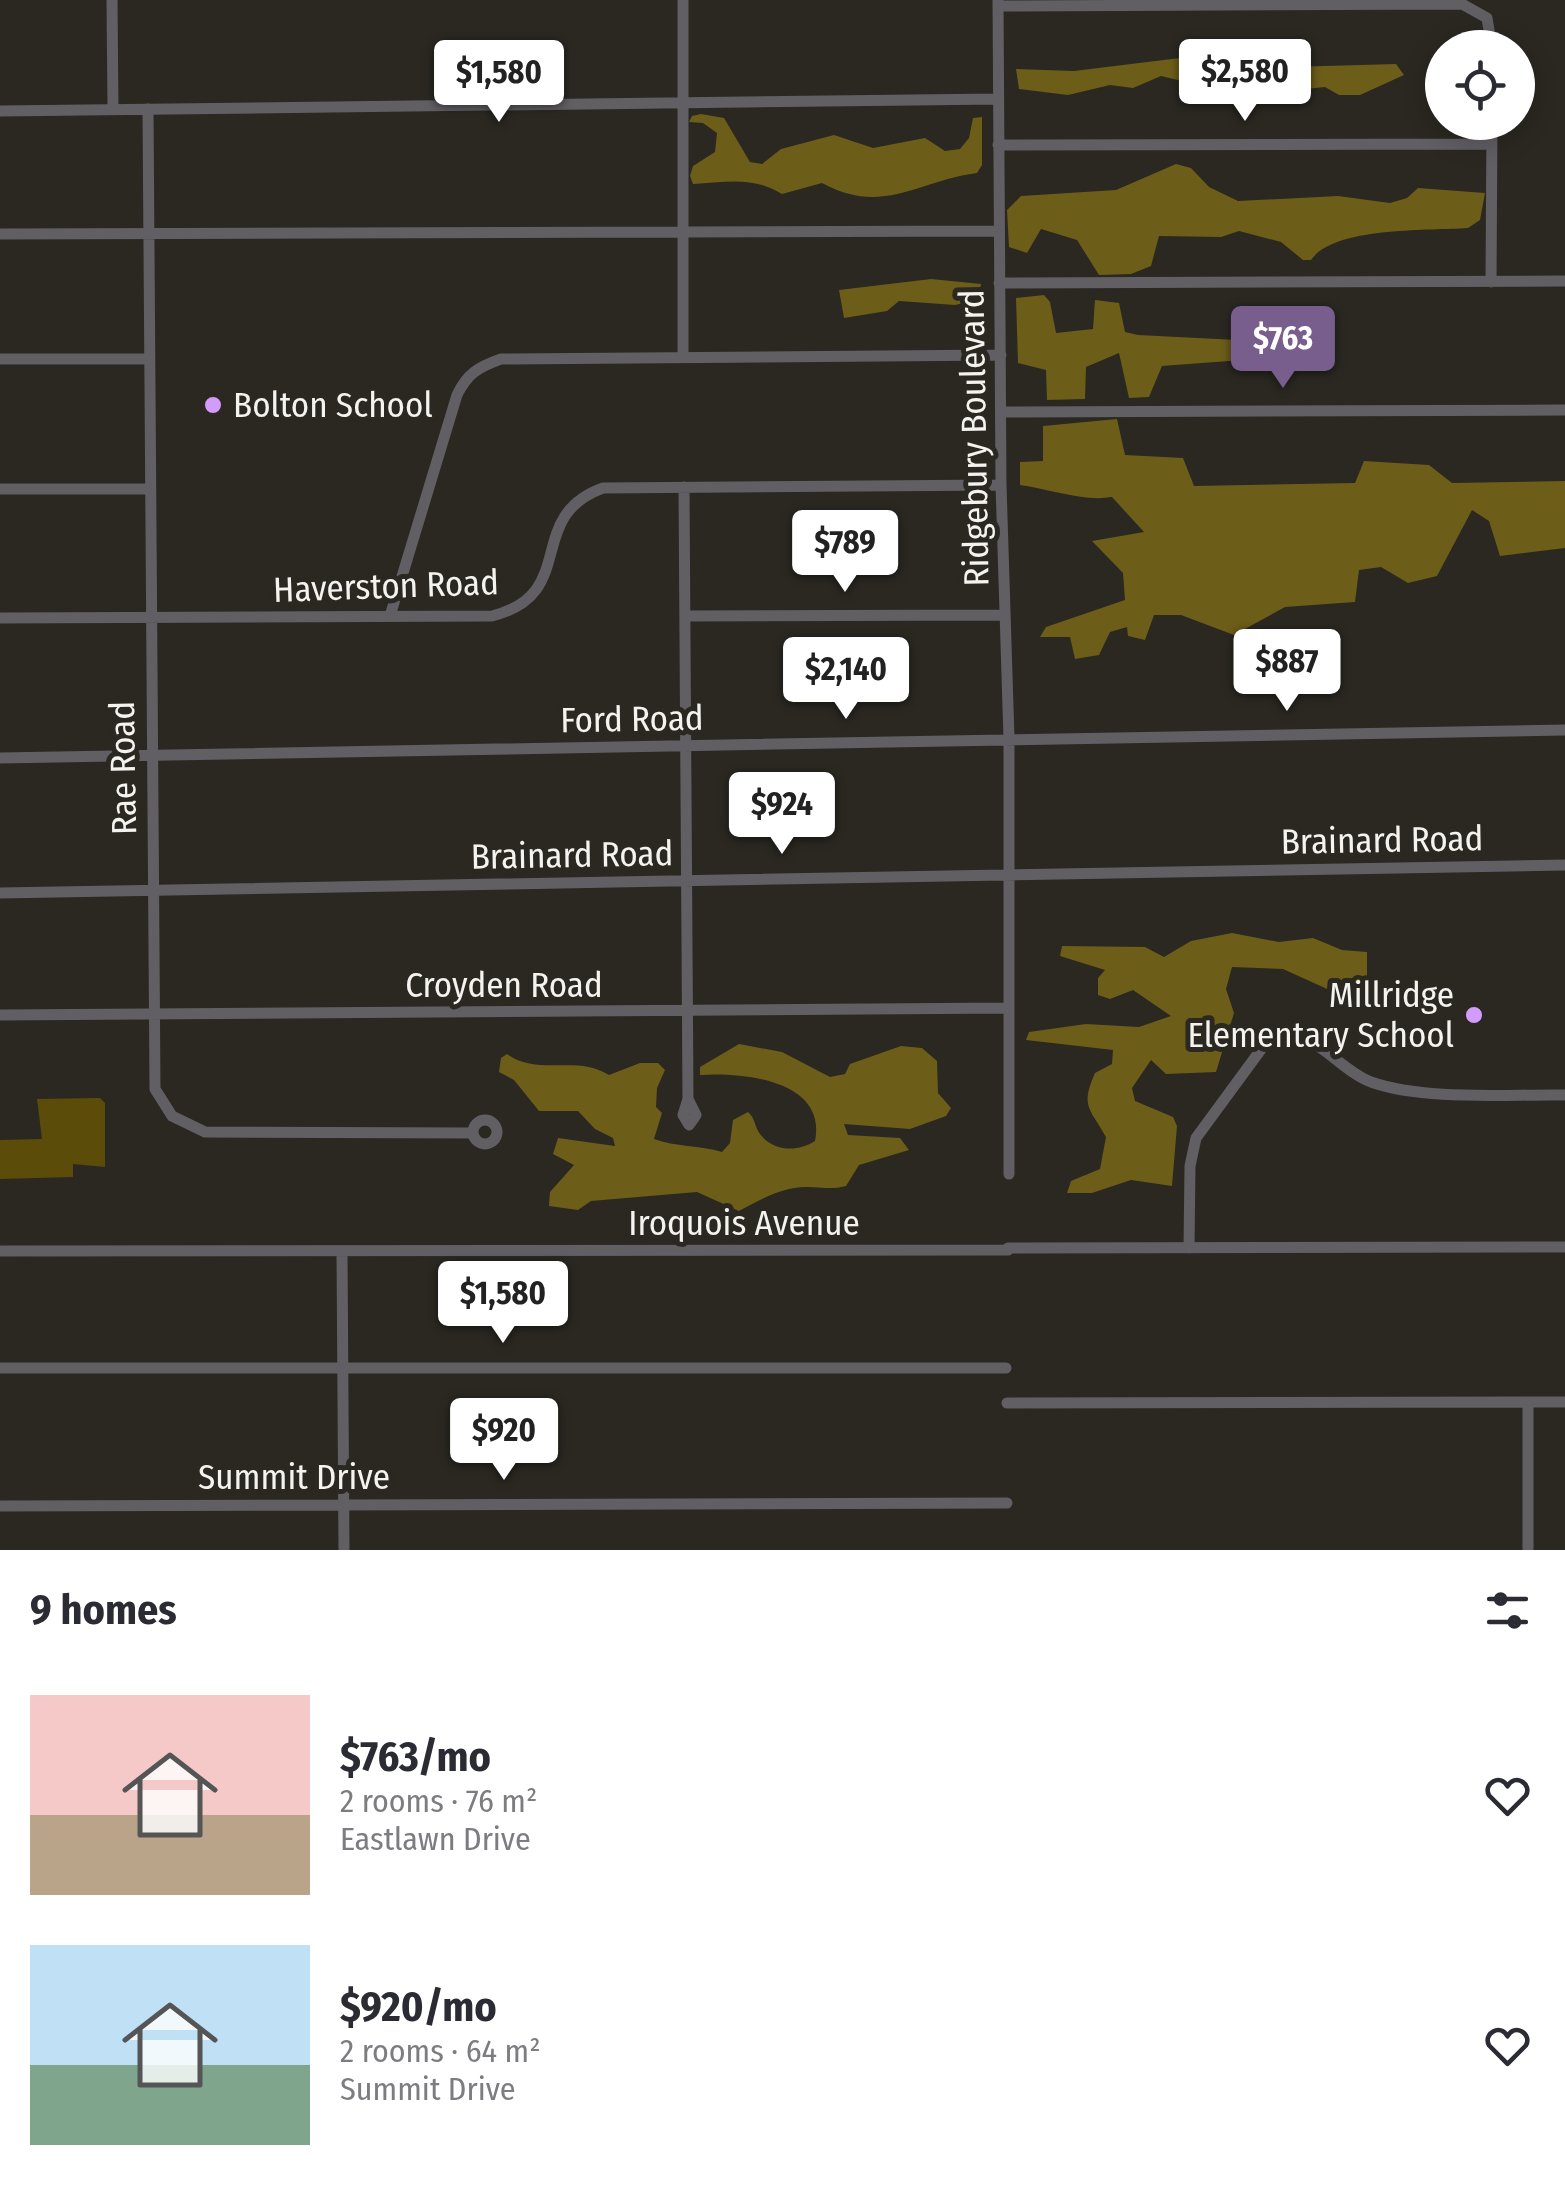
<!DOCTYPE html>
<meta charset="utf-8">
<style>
:root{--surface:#fff;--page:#f7f7f7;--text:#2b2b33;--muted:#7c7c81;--accent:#775e8d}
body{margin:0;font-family:"Fira Sans Condensed",sans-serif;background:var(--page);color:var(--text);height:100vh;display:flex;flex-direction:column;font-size:38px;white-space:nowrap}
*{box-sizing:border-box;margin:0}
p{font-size:32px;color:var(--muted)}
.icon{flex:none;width:55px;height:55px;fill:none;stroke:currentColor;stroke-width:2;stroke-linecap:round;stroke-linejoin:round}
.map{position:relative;height:1550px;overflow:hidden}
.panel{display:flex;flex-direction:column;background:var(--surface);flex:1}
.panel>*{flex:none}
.controls{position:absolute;left:1425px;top:30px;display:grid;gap:20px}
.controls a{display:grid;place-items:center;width:110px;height:110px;border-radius:50%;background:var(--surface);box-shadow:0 5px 25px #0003;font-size:50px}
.price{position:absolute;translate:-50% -85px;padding:0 22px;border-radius:10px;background:#fff;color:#222;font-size:32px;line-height:65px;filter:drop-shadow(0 2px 5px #0008)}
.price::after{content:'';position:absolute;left:50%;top:60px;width:30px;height:22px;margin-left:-15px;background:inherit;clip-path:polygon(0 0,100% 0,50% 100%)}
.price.active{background:var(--accent);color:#fff}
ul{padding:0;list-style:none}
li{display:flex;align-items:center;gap:30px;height:250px;padding:0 30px}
li span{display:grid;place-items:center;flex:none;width:280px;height:200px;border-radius:0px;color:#555}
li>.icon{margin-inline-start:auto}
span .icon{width:120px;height:120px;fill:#fffc;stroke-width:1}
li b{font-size:42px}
h2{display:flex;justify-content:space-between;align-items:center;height:120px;padding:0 30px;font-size:42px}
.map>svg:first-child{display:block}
.green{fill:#5b4d09}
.forest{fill:#6c5d19}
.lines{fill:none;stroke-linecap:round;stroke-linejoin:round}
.minor{stroke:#615f63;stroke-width:11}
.poi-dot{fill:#d39cfc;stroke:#2a2821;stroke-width:4}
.labels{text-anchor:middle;stroke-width:10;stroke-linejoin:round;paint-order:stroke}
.poi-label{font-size:35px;fill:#f4f3ef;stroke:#2a2821;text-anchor:start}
.street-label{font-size:35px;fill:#f4f3ef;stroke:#2a2821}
</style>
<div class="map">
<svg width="1565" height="1550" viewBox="0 0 1565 1550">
<rect width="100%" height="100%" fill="#2a2821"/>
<path class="green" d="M100,1098l5,5v64l-32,-3v13l-73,2v-39l42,-1 -5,-40z"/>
<path class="forest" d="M1188,57l67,11 141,-4 8,11 -44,20h-21l-14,-8 -68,7 -15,-10 -39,2 -42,-10 -28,12 -23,-3 -42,10 -49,-6 -3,-20 58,2z
M701,114l23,4 26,44 12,2 19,-15 53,-14 39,13 52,-10 20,13 15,-2 9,-11 4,-20 9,-1v48l-5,8c-60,8 -94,43 -155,10l-40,11c-28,-18 -57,-12 -89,-10l-3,-8 3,-10 22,-14 2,-19 -14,-10 -14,-1 3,-6z
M1176,164l15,4 18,19 29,14 100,-5 52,7 17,-5 11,-10 67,5 -5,27 -12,8c-38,3 -134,-2 -157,32h-8l-22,-18 -42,-11 -18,6 -62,-1 -8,30 -20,8 -32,1 -22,-35 -36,-11 -14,24 -18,-6 -2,-37 14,-14 95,-6z
M931,279l50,5 -3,16 -23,5 -56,-4 -12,10 -43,7 -5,-28z
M1044,295l6,7 6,31 37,-4 2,-29 24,3 6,29 13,3 156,8 -9,21 -56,-3 -67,5 -13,31 -20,1 -10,-45 -33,14 -1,32 -38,1 -1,-30 -28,-7 -2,-65z
M1117,419l8,36 58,3 11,28 161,-3 9,-22 65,4 23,18 113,-2v67l-65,8 -11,-35 -17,-11 -35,66 -29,7 -27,-16 -22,3 -4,32 -70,5 -51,28 -53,-20h-27l-9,25 -17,-4 -1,-9 -17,5 -11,23 -24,4 -5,-22h-30l6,-10 79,-27 -2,-27 -31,-32 52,-9 -32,-35c-29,5 -62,-8 -92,-12v-23l23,-1v-35z
M1232,933l47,9 34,-4 29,12 25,2v55l-84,-38 -51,-2 -6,22 8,24 -18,59 -50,2 -15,-14 -19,28 3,13 38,16 4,9 -5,60 -41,-6 -39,13h-25l4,-12 29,-12 6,-32c-16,-29 -26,-30 -11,-64l17,-9 1,-14 -87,-10 3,-8 57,-8 53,3 32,-11 -38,-26 -23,9 -12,-4v-17l7,-8 -45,-14 2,-10 83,1 19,10 27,-16z
M739,1044l43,8 48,25 15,-3 5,-10 51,-18 21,2 15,13 1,32 13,15 -5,8 -36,13 -66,-5 4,11 52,3 9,12 -50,15 -13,21c-15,4 -25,1 -40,1 -24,0 -47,13 -67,24l-42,-19 -106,9 -13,9 -29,-4 1,-14 24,-27 -21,-11 5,-16 57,8 -2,-8 -18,-9 -17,-18h-39l-25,-31 -15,-8 2,-14 6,-4c33,23 70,0 102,21l31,-12h18l7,7 -8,18 -1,19 6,6 -8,26c21,8 46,6 68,13l8,-9 3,-23 15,-8c8,7 6,14 12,22 14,18 38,18 55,7 12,-60 -70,-69 -115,-66v-8z"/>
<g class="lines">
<path class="minor" d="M112,0l1,109
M683,0v357
M998,0l3,485 8,253v436
M999,6l463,-2 25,14 5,30
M148,109l7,980 17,27 33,16 268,1
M0,111l998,-12
M998,145l494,-1
M0,234l998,-3
M1491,282l1,-160
M999,283l566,-2
M0,359h149
M1002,412l563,-2
M684,487l4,612 -5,16 6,10 7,-10 -8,-16
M0,489h148
M390,616l67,-221c10,-21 21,-28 44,-36l500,-4
M685,616l320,-1
M0,618l492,-2c88,-22 31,-99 111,-128l398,-3
M0,758l1565,-28
M0,893l1565,-28
M0,1015l1008,-7
M473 1132a12 12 0 1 1 24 0a12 12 0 1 1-24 0Z
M1008,1248l557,-1
M1189,1248l1,-82 6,-28 69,-94c38,-31 70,25 106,38 54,19 136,12 194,13
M0,1251l1008,-1
M342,1251l2,299
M0,1368h1006
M1007,1403l558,-1
M0,1506l1007,-3
M1528,1550v-148"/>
</g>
<g class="poi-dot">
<circle cx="213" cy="405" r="10"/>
<circle cx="1474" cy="1015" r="10"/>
</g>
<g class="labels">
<g class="poi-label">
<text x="233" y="417">Bolton School</text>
<text x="1454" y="1007" text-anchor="end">Millridge<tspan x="1454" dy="40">Elementary School</tspan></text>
</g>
<g class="street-label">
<text transform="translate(974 438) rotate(-91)" y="12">Ridgebury Boulevard</text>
<text transform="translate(386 586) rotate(-2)" y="12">Haverston Road</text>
<text transform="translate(632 719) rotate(-1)" y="12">Ford Road</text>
<text transform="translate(123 768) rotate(-91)" y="12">Rae Road</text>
<text transform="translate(1382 840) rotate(-1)" y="12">Brainard Road</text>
<text transform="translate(572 855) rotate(-1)" y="12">Brainard Road</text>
<text x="504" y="997">Croyden Road</text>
<text x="744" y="1235">Iroquois Avenue</text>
<text x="294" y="1489">Summit Drive</text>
</g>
</g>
</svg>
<div class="controls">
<a><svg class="icon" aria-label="locate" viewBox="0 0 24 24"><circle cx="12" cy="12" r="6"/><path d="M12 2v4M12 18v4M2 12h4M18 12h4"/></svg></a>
</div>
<b class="price" style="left:1245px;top:124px">$2,580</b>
<b class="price" style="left:499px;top:125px">$1,580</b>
<b class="price active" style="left:1283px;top:391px">$763</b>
<b class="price" style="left:845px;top:595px">$789</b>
<b class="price" style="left:1287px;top:714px">$887</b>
<b class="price" style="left:846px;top:722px">$2,140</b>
<b class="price" style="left:782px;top:857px">$924</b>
<b class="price" style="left:503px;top:1346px">$1,580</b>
<b class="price" style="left:504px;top:1483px">$920</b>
</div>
<section class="panel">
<h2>9 homes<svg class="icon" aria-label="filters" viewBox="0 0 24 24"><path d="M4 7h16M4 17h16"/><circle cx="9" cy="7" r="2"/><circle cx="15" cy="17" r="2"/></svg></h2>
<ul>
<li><span style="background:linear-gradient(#f6c9c9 60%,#b9a48a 0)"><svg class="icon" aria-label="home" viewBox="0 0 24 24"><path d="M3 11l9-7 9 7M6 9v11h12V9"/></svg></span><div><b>$763/mo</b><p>2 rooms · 76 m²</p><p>Eastlawn Drive</p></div><svg class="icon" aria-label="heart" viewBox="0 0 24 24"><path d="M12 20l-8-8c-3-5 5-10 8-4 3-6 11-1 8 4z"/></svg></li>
<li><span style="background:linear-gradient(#bfe0f5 60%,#7fa58c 0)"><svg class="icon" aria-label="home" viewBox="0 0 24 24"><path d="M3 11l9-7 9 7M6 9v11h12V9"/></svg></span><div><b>$920/mo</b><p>2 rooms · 64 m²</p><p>Summit Drive</p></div><svg class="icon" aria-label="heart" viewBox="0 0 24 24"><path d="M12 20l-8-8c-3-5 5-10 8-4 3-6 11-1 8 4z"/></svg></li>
</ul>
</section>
